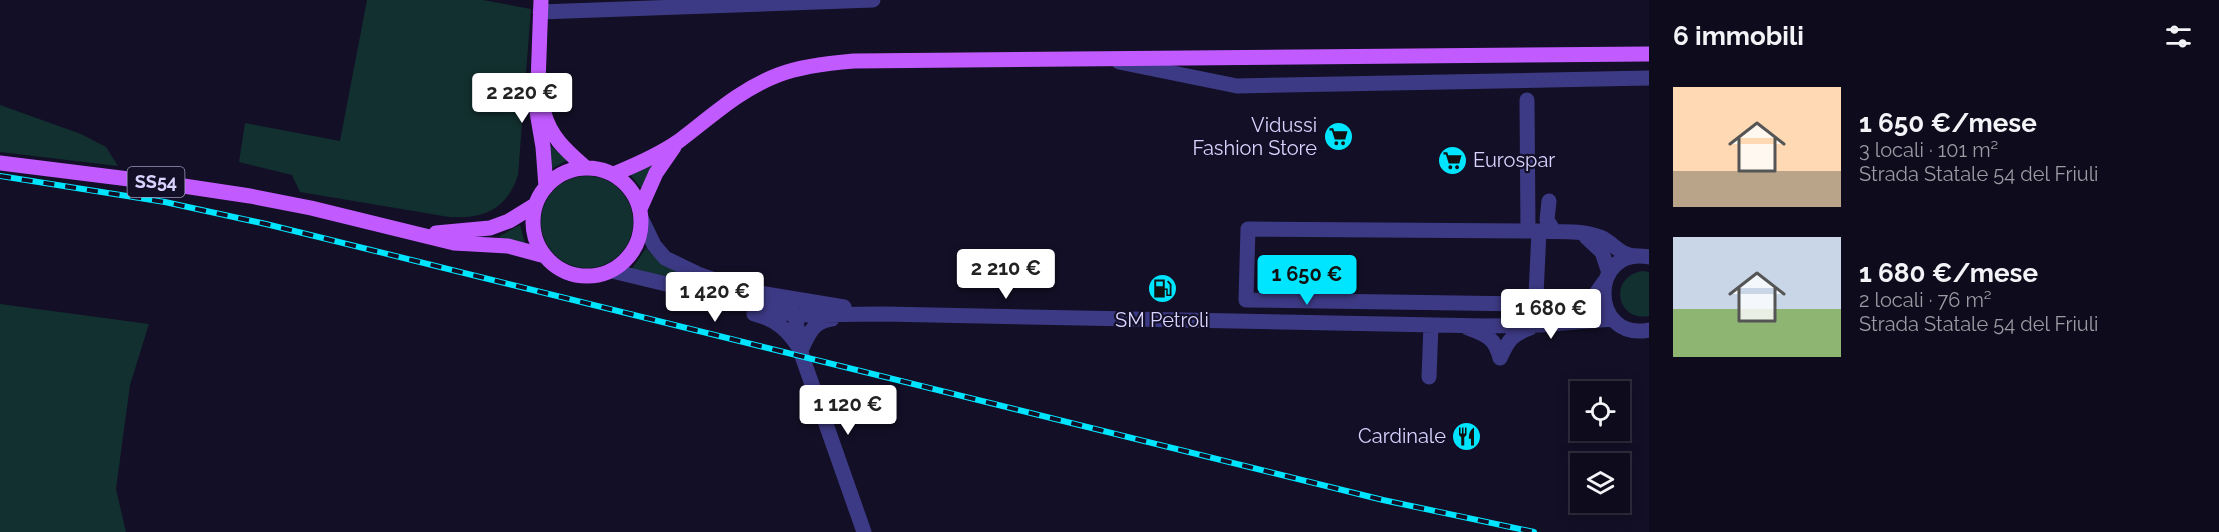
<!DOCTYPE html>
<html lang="it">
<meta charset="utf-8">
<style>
:root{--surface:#0e0b1c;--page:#1c1929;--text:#f1f3f6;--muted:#9b9ba3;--line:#2e2b3b;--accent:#00e5ff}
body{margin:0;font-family:Raleway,sans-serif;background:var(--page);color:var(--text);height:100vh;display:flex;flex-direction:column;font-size:22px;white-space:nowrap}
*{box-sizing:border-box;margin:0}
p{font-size:20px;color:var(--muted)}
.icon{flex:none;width:33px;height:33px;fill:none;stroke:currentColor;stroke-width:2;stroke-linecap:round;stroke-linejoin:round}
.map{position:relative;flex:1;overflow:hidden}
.details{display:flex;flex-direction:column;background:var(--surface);width:570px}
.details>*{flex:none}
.controls{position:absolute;left:1570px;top:381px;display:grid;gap:12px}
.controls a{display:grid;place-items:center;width:60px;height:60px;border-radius:0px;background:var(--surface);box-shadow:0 3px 15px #0003,0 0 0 2px var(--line);font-size:30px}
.price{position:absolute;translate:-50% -51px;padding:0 14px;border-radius:6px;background:#fff;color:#222;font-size:20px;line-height:39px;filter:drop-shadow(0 2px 3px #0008)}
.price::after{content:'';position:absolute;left:50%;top:36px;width:18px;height:14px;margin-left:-9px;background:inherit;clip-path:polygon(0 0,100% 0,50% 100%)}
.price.on{background:var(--accent);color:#111}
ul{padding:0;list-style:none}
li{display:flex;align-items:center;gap:18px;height:150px;padding:0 24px}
li span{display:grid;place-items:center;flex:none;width:168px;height:120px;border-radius:0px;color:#555}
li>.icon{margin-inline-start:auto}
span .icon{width:72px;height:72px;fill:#fffc;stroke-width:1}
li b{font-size:26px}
h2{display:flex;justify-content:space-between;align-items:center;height:72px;padding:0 24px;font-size:26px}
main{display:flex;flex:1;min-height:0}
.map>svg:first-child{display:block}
.green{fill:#12302f}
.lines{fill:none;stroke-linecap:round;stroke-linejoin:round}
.minor{stroke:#3d3a85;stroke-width:15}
.major{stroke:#c25bff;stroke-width:15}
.rail-casing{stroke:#00e5ff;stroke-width:6}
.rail{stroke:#130f26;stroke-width:4;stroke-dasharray:11;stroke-linecap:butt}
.labels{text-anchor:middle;stroke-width:4.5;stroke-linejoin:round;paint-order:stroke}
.shield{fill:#130f26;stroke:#9e99be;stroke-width:1.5}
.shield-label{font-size:18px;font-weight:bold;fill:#d9d4ff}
.poi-label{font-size:20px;fill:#d9d4ff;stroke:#130f26;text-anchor:end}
</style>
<main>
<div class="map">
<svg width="1649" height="532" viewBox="0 0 1649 532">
<rect width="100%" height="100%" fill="#130f26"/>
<path class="green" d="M367,0h116l48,9 -13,166c-11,35 -36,44 -69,42l-149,-25 -8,-17 -53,-13 6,-39 95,18z
M0,105l81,29 25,13 12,19 -118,-14z
M548,144l20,16 -17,9z
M658,159l-17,29 -12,-15z
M541 222a46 46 0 1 1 92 0a46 46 0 1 1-92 0Z
M520,225l5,18 -27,-6z
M646,248c23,27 62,35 94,47l-109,-25z
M1643,271l6,1v44c-33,6 -41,-40 -6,-45z
M0,304l149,20 -19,61 -14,104 10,43h-126z"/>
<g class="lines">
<path class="minor" d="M540,12l333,-12
M1119,62l118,24 412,-8
M1527,100l1,131
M1549,201l-2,19 7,11
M642,220l12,25 11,13 33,16 49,17 97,16
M1248,229l291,2 -3,64 -5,9 -285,-4z
M1539,231c20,1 42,-1 61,6 14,6 20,19 37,19
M1586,237l16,15 7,21
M1649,257c-60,-12 -60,85 0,73
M612,271l183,44 88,-1 604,12 53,-1 73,-6
M790,308l5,7 7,41 62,176
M754,314c22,5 34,16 46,35
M1529,318l53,-15 12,-7 10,-14
M1468,328c19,7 27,10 32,30
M801,350c8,-16 12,-29 31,-31
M1500,358c8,-17 11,-23 30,-30
M1429,377l2,-52"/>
<path class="major" d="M541,0l-4,112 6,35 3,40
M544,113c7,25 23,38 42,55
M0,163l177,22 73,11 61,12 143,35 54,3 37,10
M533 222a54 54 0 1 1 108 0a54 54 0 1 1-108 0Z
M614,174c22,-9 45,-19 65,-33 32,-24 60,-51 99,-66 23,-9 51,-12 76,-14l795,-7
M640,209l16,-36 18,-26
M436,233l54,-5 19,-7 26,-16"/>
<defs>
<path id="rail" d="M0,176l165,26 101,22 1117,276 151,32"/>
</defs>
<use href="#rail" class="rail-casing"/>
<use href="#rail" class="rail"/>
</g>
<defs>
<symbol id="supermarket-disc" viewBox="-11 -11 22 22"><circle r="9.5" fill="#00e5ff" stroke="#130f26"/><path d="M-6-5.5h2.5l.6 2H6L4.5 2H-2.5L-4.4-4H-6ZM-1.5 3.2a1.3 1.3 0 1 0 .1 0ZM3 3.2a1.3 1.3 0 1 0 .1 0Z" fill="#111"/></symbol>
<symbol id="fuel-disc" viewBox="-11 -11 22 22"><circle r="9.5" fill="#00e5ff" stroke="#130f26"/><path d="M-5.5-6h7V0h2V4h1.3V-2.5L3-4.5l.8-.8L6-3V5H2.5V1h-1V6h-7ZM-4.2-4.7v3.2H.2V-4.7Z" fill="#111"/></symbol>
<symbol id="restaurant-disc" viewBox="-11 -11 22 22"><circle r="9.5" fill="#00e5ff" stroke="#130f26"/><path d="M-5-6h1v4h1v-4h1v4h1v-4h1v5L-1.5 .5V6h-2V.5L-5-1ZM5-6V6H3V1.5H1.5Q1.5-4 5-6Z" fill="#111"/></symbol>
</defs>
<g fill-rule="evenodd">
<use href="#supermarket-disc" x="1322" y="120" width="33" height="33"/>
<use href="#supermarket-disc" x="1436" y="144" width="33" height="33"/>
<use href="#fuel-disc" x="1146" y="272" width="33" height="33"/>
<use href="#restaurant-disc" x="1450" y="420" width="33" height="33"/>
</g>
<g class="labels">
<rect class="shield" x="127.5" y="167" width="57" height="30" rx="4.5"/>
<g class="shield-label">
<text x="156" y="188">SS54</text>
</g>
<g class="poi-label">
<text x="1317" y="132">Vidussi<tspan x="1317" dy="23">Fashion Store</tspan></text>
<text x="1473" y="167" text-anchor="start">Eurospar</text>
<text x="1162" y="327" text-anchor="middle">SM Petroli</text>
<text x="1446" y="443">Cardinale</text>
</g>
</g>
</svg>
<div class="controls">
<a><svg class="icon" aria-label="locate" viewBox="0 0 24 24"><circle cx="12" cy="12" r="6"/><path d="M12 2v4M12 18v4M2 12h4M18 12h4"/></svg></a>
<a><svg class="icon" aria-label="layers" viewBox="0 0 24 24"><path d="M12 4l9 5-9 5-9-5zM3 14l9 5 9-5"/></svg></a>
</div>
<b class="price" style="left:522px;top:124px">2 220 €</b>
<b class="price" style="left:1006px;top:300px">2 210 €</b>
<b class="price on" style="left:1307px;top:306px">1 650 €</b>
<b class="price" style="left:715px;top:323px">1 420 €</b>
<b class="price" style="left:1551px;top:340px">1 680 €</b>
<b class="price" style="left:848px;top:436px">1 120 €</b>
</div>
<section class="details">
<h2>6 immobili<svg class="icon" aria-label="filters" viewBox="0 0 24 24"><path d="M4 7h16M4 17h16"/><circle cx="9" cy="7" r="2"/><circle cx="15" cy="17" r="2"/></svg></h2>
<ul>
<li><span style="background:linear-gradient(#ffd9b3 70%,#b9a48a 0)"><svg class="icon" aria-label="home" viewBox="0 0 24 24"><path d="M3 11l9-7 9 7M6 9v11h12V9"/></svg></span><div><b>1 650 €/mese</b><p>3 locali · 101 m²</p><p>Strada Statale 54 del Friuli</p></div></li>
<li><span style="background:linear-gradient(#c9d6e8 60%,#8fb573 0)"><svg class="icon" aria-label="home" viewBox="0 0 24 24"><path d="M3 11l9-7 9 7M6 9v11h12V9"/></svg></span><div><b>1 680 €/mese</b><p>2 locali · 76 m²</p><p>Strada Statale 54 del Friuli</p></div></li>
</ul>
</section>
</main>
